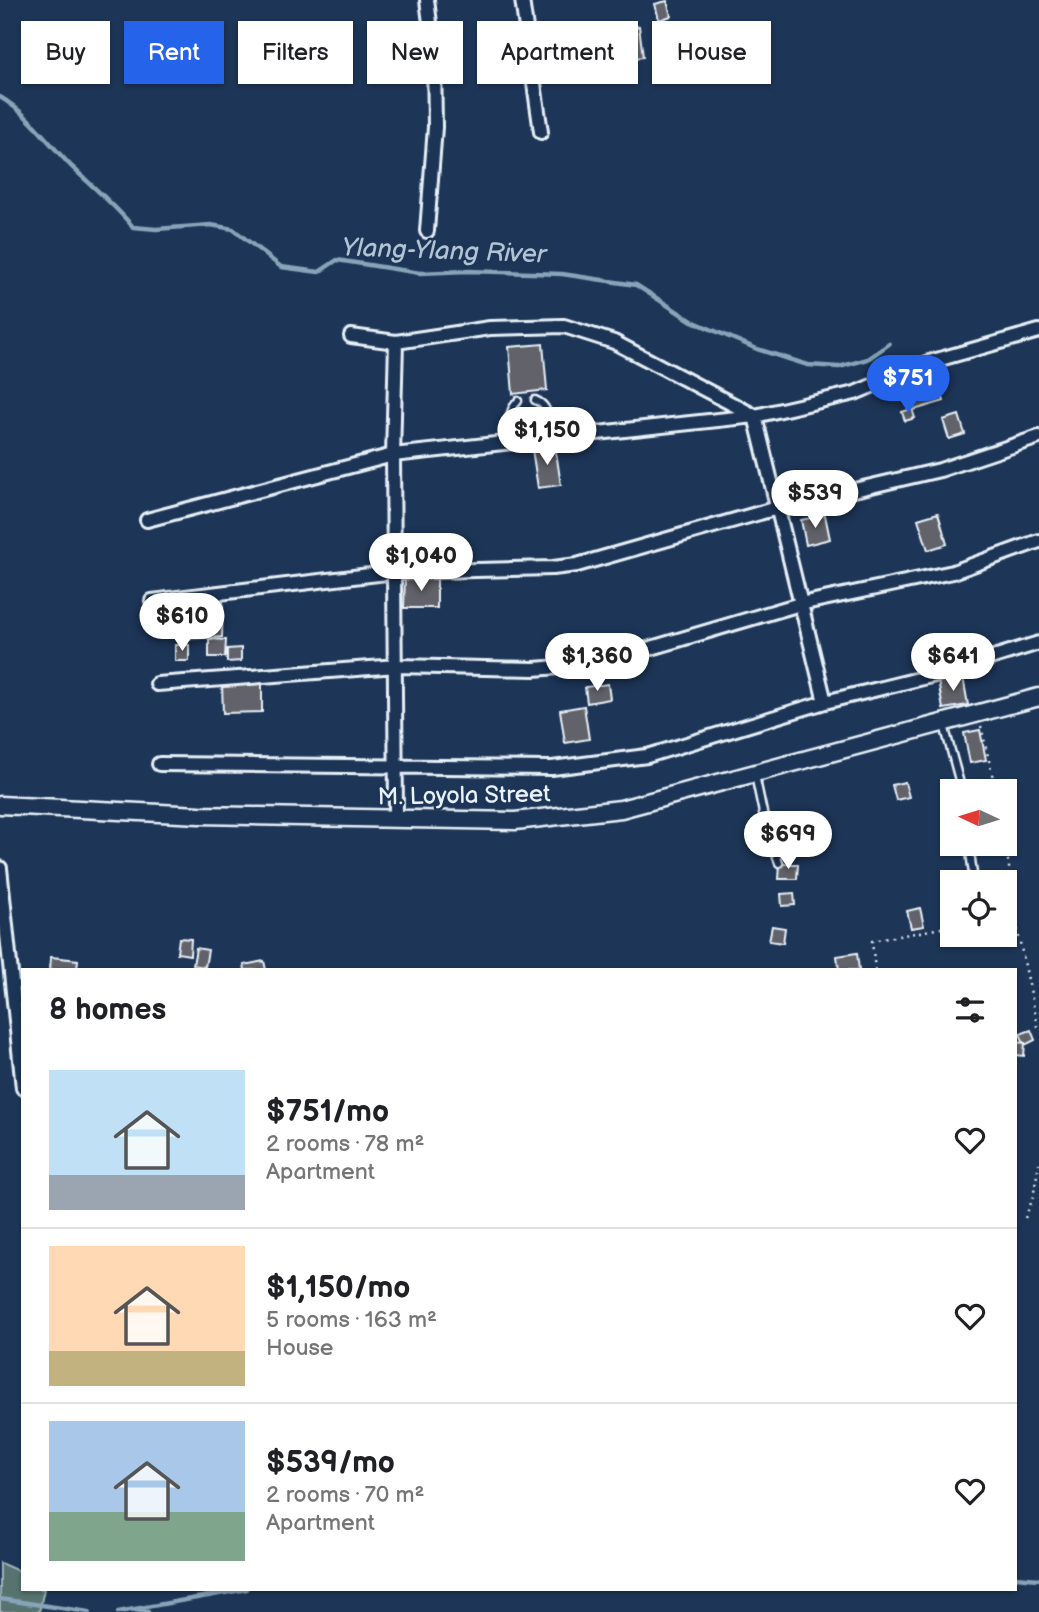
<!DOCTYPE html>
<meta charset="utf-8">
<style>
:root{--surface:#fff;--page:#f6f6f6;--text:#202124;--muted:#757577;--line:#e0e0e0;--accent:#2563eb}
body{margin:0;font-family:"Balsamiq Sans",sans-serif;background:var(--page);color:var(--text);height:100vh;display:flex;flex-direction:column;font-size:26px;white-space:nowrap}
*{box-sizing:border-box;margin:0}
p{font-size:23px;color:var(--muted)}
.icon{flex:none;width:38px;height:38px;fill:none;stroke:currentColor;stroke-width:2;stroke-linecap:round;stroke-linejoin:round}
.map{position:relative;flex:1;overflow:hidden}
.drawer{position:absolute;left:21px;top:968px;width:996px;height:623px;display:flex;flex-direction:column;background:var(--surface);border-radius:0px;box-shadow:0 2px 5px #0004}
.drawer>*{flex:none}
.banner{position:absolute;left:21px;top:21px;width:998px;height:63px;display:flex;gap:14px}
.needle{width:46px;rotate:274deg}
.tools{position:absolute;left:940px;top:779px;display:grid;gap:14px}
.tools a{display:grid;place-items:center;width:77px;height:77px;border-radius:0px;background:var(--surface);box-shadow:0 2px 5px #0004;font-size:35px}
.price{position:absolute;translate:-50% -60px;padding:0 16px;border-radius:24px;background:#fff;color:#222;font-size:23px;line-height:46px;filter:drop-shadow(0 2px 4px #0008)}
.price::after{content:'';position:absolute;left:50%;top:42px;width:21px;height:16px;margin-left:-10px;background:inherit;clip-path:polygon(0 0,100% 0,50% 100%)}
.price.active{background:var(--accent);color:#fff}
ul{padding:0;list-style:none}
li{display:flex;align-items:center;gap:21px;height:175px;padding:0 28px}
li+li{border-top:2px solid var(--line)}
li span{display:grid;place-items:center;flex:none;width:196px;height:140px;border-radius:0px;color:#555}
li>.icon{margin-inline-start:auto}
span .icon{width:84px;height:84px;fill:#fffc;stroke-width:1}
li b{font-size:30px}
h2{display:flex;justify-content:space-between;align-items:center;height:84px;padding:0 28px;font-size:30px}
.pill{padding:0 24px;border-radius:0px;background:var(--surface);box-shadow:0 2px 5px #0004;font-size:24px;line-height:63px}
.pill.active{background:var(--accent);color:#fff}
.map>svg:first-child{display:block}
.green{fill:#567370;stroke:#9fb2b4;stroke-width:2}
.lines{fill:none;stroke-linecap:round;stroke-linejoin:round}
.stream{stroke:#87a4b8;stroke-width:4.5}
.building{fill:#62626b;stroke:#e8f1f8;stroke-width:2}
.lane-casing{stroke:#e8f1f8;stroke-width:11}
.street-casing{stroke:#e8f1f8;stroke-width:18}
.secondary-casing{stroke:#e8f1f8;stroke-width:21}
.path{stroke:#e8f1f8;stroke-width:2.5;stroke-dasharray:2 5;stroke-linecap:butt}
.lane{stroke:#1d3557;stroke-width:6}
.street{stroke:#1d3557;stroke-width:12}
.secondary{stroke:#1d3557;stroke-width:16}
.labels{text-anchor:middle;stroke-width:5;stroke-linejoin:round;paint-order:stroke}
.street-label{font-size:24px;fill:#e8f1f8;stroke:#1d3557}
.water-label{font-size:26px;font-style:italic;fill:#b0c4d3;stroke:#1d3557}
</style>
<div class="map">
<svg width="1039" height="1612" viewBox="0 0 1039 1612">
<rect width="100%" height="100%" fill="#1d3557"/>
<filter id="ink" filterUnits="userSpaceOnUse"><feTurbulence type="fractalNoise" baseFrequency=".0143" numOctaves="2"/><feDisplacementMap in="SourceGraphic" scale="14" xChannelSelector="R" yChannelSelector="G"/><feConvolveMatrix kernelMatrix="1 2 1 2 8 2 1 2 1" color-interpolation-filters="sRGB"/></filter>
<g filter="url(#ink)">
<path class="green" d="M0,1563l23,10v16h21l-5,23h-39z"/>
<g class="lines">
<path class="stream" d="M0,97c29,17 47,45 71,69 21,20 43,38 62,61l23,2 55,-4 22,4 48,38 38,5 18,-12 83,13 47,-2 95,3 74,11 56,36 65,28 51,16 31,2 29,-8 21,-15
M1015,1577l24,2
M0,1599l89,13
M135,1610l13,2
M118,1612l129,-23"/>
</g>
<path class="building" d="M667,1l4,15 -12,4 -4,-16z
M639,26l4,31 -18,3 -4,-31z
M543,344l4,46 -34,4 -4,-47z
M934,368l10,33 -30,9 -10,-33z
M912,409l3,9 -10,3 -3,-9z
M959,415l6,19 -16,5 -6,-19z
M555,445l6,40 -23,3 -6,-39z
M938,513l9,31 -19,6 -10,-31z
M825,515l5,24 -24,6 -5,-25z
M405,577l32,1v30h-33z
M223,599l-1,38 -37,2 -2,-25 20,-1v-13z
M209,639l17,1 -1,17h-16z
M175,645h14v16h-14z
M241,648v13l-14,1v-13z
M963,677l5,28 -25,4 -5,-28z
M262,683v29l-39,1 -1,-29z
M608,684l2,15 -23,4 -2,-16z
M584,706l5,33 -24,4 -5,-33z
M980,730l6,30 -16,3 -6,-30z
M905,782l4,15 -13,3 -4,-15z
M780,864h18l-1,15h-18z
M794,893l1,12 -13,1 -1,-12z
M920,908l4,18 -13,2 -4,-17z
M772,926l13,2 -2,15 -14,-2z
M179,938l12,1 -1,16 -13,-2z
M196,948l12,2 -3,17 -12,-2z
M857,953l2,17h-20l-2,-14z
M51,957l27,3 -1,10h-27z
M264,961l2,9h-21l-1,-5z
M1031,1030l4,10 -10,5 -5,-11z
M1015,1042l10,1 -1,13 -9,-1z"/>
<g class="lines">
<defs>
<path id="lane" d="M535,400c16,6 14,24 16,38
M512,442c-2,-15 -6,-29 6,-41
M944,725l18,66
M755,775l11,52 13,36
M969,844l5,38"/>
<path id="street" d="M522,0l19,132
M427,231l8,-104 -1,-74 -7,-53
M351,336l45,6 94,-14 74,-2 50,16 141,74 70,286
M396,342l-3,113 3,356
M147,520l246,-65 362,-39 100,-23 71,-30 113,-32
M152,601l243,-29 158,-4 24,-3 200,-57 163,-38 99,-33
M157,684l240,-18 137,3 63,-5 203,-60 153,-32 86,-31
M159,764l393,4 95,-12 178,-54 110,-27 104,-32
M0,868l23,220"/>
<path id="secondary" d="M0,805l200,10 315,6 106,-12 418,-112"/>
</defs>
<use href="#lane" class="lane-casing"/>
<use href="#street" class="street-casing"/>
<use href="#secondary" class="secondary-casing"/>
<path class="path" d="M981,726l15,65
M1004,832l15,106 20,93
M1004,918l11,-1
M875,970l-3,-29 80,-15
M1025,1218l8,-20 6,-35"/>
<use href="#lane" class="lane"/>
<use href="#street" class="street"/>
<use href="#secondary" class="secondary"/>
</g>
</g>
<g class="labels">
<g class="street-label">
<text transform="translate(464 795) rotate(-1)" y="8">M. Loyola Street</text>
</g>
<g class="water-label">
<text transform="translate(444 250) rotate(2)" y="9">Ylang-Ylang River</text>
</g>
</g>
</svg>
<div class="tools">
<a><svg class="needle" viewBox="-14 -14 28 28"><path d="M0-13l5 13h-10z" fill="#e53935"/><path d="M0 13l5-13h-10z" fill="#757577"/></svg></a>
<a><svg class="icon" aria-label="locate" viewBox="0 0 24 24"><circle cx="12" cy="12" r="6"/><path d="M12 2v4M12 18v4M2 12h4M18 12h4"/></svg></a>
</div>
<b class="price active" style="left:908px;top:415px">$751</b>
<b class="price" style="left:547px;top:467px">$1,150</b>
<b class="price" style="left:815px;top:530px">$539</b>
<b class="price" style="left:421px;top:593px">$1,040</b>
<b class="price" style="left:182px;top:653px">$610</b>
<b class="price" style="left:597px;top:693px">$1,360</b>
<b class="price" style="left:953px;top:693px">$641</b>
<b class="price" style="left:788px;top:871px">$699</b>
<div class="banner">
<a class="pill">Buy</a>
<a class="pill active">Rent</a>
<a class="pill">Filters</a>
<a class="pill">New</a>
<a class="pill">Apartment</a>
<a class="pill">House</a>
</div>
<section class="drawer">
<h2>8 homes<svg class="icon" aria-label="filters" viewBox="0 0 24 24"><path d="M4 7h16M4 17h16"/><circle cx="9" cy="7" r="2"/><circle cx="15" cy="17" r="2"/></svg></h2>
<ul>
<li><span style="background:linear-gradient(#bfe0f5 75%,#9aa5b1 0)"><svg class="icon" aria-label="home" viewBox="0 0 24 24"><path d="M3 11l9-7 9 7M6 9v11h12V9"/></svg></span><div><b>$751/mo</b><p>2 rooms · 78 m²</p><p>Apartment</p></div><svg class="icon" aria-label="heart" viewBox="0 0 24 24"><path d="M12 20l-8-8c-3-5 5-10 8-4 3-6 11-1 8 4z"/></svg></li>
<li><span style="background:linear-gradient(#ffd9b3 75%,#c2b280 0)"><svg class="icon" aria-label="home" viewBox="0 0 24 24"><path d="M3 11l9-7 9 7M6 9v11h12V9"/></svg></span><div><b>$1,150/mo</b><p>5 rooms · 163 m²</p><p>House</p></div><svg class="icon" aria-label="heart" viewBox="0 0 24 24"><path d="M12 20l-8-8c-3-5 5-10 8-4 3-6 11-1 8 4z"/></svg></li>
<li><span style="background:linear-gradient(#a9c7e8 65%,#7fa58c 0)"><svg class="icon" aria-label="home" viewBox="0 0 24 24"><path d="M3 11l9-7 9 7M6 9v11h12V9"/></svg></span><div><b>$539/mo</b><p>2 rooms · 70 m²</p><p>Apartment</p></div><svg class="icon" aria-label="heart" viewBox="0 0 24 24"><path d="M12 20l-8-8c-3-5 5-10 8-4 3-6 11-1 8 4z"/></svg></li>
</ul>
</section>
</div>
